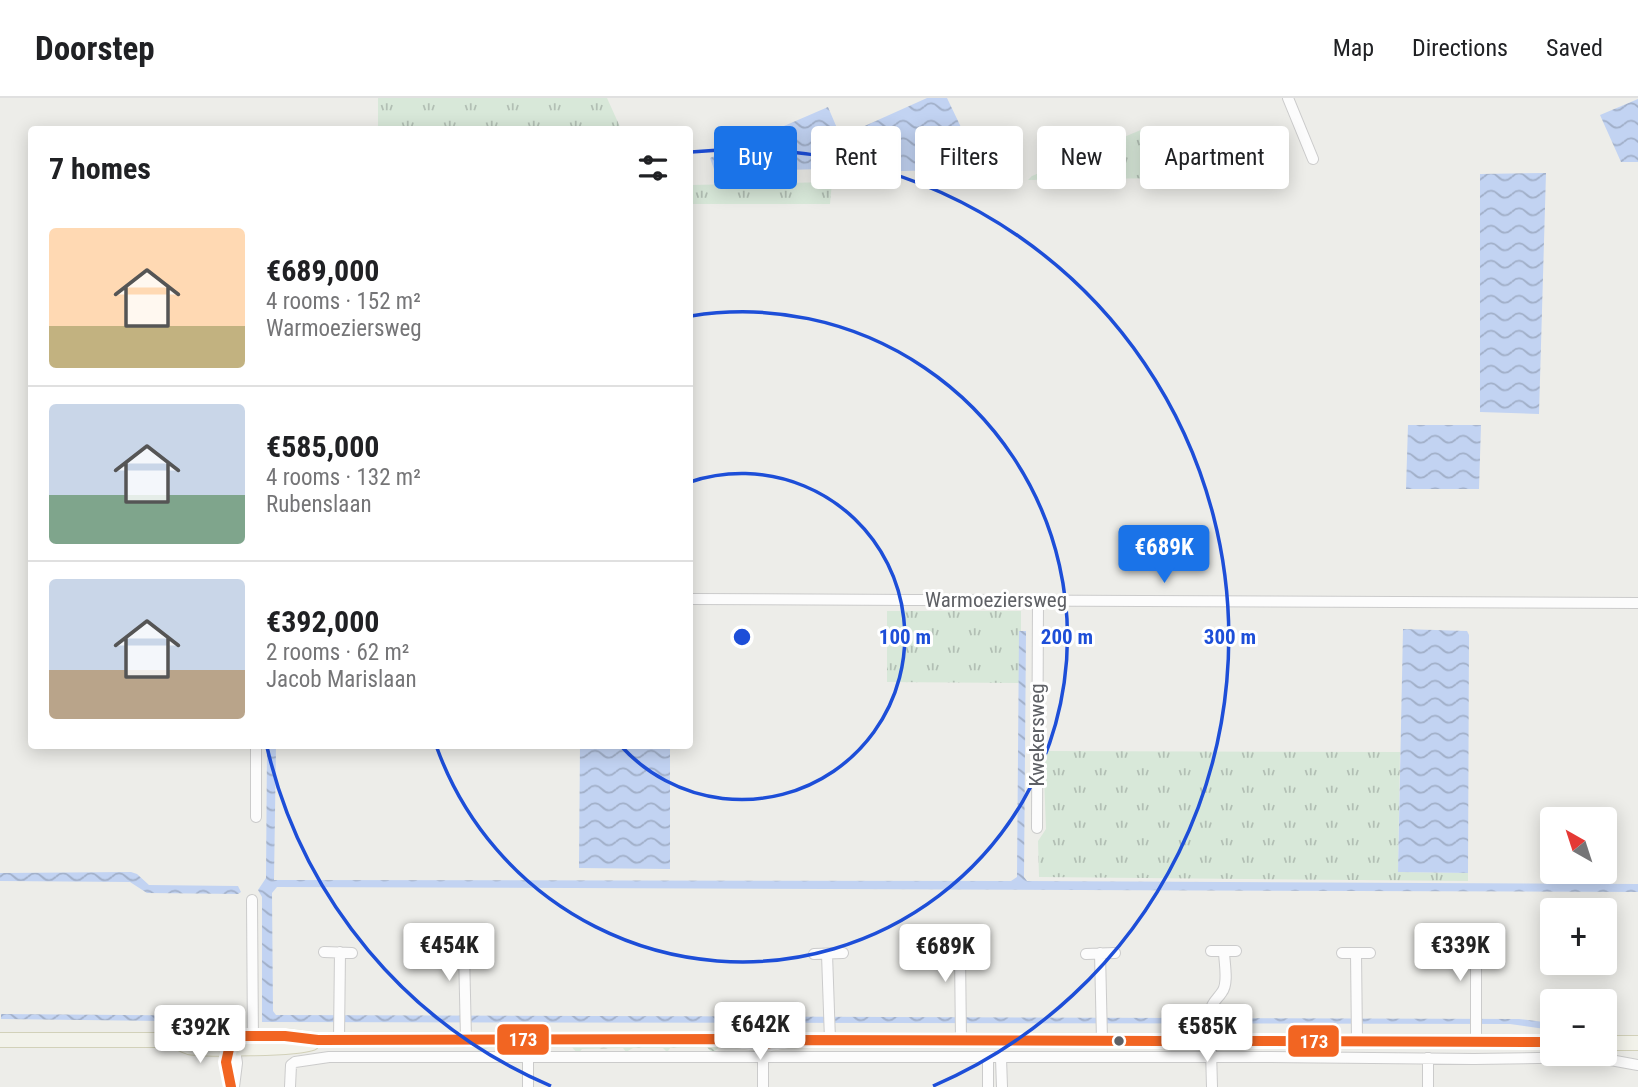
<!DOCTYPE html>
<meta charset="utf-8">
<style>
:root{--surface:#fff;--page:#f2f2f2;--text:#202124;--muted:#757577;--line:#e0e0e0;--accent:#1a73e8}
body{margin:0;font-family:"Roboto Condensed",sans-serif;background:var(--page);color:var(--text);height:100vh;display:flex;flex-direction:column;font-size:26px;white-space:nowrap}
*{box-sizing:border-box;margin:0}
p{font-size:23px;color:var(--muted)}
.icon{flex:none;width:38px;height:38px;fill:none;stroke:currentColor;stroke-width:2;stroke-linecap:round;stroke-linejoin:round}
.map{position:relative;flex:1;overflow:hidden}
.drawer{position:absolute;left:28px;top:28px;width:665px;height:623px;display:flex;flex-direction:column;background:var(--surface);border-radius:7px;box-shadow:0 4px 18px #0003}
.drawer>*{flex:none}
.banner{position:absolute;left:714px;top:28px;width:665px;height:63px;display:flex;gap:14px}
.needle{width:46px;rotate:321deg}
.controls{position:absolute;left:1540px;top:709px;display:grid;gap:14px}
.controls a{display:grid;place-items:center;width:77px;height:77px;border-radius:7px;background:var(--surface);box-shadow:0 4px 18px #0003;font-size:35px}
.price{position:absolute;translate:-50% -60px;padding:0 16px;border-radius:7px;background:#fff;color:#222;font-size:23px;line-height:46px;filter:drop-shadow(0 2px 4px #0008)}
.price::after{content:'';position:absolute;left:50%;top:42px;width:21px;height:16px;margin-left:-10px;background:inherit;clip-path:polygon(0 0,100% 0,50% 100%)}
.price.current{background:var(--accent);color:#fff}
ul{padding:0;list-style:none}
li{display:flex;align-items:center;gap:21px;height:175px;padding:0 21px}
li+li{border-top:2px solid var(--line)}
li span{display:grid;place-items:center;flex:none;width:196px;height:140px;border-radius:7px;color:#555}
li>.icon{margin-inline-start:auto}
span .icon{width:84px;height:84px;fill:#fffc;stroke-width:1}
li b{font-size:30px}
h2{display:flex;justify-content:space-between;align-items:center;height:84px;padding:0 21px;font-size:30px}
.chip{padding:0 24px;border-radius:7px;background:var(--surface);box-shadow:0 4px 18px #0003;font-size:24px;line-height:63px}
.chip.current{background:var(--accent);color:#fff}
header{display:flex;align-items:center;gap:42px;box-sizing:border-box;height:98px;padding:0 35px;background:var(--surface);border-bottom:2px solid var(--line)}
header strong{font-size:33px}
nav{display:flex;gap:38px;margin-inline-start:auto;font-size:24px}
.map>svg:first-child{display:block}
.grass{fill:url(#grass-tufts)}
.forest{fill:url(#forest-crowns)}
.water{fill:url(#water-waves)}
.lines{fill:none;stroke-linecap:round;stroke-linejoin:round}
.minor-casing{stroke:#cbcbcb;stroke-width:12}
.major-casing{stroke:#d2d1b9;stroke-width:16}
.minor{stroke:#fcfcfc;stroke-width:10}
.major{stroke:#f2f2ea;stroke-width:14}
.bus-1-casing{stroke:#fff;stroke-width:16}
.bus-1{stroke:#f26522;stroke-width:10}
.ring{fill:none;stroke:#1d4ed8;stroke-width:3.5}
.bus-dot{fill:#5e6065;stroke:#fff;stroke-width:2.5}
.labels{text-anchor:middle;stroke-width:6;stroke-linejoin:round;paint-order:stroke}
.street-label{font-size:21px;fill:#5e6065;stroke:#fff}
.centre{fill:#1d4ed8;stroke:#fff;stroke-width:3.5}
.ring-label{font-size:21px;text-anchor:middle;font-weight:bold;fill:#1d4ed8;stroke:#fff;stroke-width:6;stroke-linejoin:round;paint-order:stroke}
.line-badge{stroke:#fff;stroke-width:2.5}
.badge-label{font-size:19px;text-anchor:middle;font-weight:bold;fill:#fff}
</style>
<header>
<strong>Doorstep</strong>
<nav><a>Map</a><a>Directions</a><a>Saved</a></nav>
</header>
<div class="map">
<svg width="1638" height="989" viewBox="0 0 1638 989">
<defs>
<pattern id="grass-tufts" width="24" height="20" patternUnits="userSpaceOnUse" patternTransform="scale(1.75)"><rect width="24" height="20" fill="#d8e8d9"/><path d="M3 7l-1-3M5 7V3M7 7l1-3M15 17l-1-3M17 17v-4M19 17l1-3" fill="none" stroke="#b2bfb4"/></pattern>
<pattern id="forest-crowns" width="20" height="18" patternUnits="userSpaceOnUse" patternTransform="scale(1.75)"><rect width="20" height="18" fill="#d8e8d9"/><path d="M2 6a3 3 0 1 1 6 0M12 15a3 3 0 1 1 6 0" fill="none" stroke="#b2bfb4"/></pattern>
<pattern id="water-waves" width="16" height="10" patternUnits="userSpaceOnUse" patternTransform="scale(1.75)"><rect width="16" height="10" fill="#c2d3f2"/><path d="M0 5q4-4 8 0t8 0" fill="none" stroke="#a1afc8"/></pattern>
</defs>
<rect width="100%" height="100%" fill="#edede9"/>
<path class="grass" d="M378,0h229l14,31h-243z
M1143,31l20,49 -135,2 4,-4z
M832,84l-2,22h-140v-19z
M887,513h134v72l-134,-1z
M1043,653l357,1 -2,120 70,1v8l-429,-4 -1,-36 8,-12z"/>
<path class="forest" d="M454,947h276v1l-11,1 -5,5h-3l-4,-5 -37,1 -3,4 -4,-4h-30l-7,4 -3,-4 -41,1 -4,5 -7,-8 -26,2 -5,4c-22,0 -42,-11 -61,0l-3,-4h-22z"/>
<path class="water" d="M927,0h20l34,71 -116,3 -16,-39z
M1638,1v63h-17l-21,-47z
M828,9l26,61 -139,4 -5,-14z
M1546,75l-7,241 -59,-2v-238z
M1408,327h73l-2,64h-73z
M1403,531l64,2 2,4 -1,238 -70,-1z
M1019,533h7l-2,246 3,4 611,3v8l-1361,-5 -5,6 1,118 3,4 1243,4 33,4v7l-42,-6 -1248,-2v-125l-4,-7 8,-12 1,-132h9l-2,134 737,1 6,-4z
M580,648h90v123l-91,-1z
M131,774l6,2 12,11 89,1 3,6 -3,2 -91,-1 -17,-11 -130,-1v-8z
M1,916l242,2v6l-242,-3z"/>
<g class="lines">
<defs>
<path id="minor" d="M1288,0l25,61
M690,501l948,4
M256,648v71
M1037,730l1,-228
M252,802l1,144
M450,853h28
M464,853l2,88
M1211,853h25
M324,854l28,1
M1100,855l2,87
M1342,855h28
M1356,855l1,88
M1462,855l27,-1
M1476,855v89
M814,856l29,-1
M827,856l3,86
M946,856h29
M960,856l1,86
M1086,856l29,-1
M339,941l1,-87
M229,944c-5,12 -4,33 2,45
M234,944l3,21 -3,24
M528,959v30
M763,959v30
M988,960v29
M1001,960l1,29
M290,989l1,-22 4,-3 34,-5h931l214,2 120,-2 44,8
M1212,989l-2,-75c2,-11 7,-12 12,-20 7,-9 2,-30 2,-41
M1428,989v-29"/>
<path id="major" d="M0,942h172l16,-3 97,-1 33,4 411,-1 35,5 26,-4 371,1c27,-6 63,-7 90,0l301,1
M173,942c5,2 10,5 16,7 17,3 108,2 123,-4
M1605,945h33"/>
</defs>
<use href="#minor" class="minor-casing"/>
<use href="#major" class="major-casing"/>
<use href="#minor" class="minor"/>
<use href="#major" class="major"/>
<defs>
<path id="bus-1" d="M231,989l-5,-25 6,-26h53l33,4 411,-1 35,5 26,-4 371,1 45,-5 45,5 301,1"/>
</defs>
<use href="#bus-1" class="bus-1-casing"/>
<use href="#bus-1" class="bus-1"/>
</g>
<g class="ring">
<path d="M690 384A163 163 0 1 1 621 648"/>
<path d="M691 218A325 325 0 1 1 437 650"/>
<path d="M551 988A488 488 0 0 1 267 649M691 54A488 488 0 0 1 933 988"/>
</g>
<circle class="bus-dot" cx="1119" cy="943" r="6"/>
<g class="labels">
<g class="street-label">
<text x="996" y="509">Warmoeziersweg</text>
<text transform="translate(1037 637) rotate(-90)" y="7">Kwekersweg</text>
</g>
</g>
<circle cx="742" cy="539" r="10" class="centre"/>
<g class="ring-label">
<text x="905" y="546">100 m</text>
<text x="1067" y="546">200 m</text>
<text x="1230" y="546">300 m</text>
</g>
<g class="line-badge">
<rect x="496" y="925" width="54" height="33" rx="7" fill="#f26522"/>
<rect x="1287" y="926" width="53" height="34" rx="7" fill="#f26522"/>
</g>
<g class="badge-label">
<text x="523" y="948">173</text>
<text x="1314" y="950">173</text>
</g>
</svg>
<div class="controls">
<a><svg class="needle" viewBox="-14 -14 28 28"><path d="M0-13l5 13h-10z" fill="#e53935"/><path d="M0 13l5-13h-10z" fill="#757577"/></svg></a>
<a>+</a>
<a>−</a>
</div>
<b class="price current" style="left:1164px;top:487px">€689K</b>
<b class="price" style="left:449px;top:885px">€454K</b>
<b class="price" style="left:1460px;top:885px">€339K</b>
<b class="price" style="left:945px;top:886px">€689K</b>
<b class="price" style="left:760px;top:964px">€642K</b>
<b class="price" style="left:1207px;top:966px">€585K</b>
<b class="price" style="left:200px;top:967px">€392K</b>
<div class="banner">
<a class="chip current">Buy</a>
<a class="chip">Rent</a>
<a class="chip">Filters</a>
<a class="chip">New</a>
<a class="chip">Apartment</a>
</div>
<section class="drawer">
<h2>7 homes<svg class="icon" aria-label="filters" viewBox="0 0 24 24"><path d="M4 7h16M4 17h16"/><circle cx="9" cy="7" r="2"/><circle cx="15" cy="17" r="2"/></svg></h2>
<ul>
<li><span style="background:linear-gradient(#ffd9b3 70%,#c2b280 0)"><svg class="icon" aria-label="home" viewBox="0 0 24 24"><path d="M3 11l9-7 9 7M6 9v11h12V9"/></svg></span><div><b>€689,000</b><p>4 rooms · 152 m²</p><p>Warmoeziersweg</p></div></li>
<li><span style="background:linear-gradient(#c9d6e8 65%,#7fa58c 0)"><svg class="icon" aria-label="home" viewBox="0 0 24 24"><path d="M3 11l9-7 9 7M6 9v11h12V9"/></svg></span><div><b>€585,000</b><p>4 rooms · 132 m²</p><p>Rubenslaan</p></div></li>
<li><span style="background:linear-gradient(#c9d6e8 65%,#b9a48a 0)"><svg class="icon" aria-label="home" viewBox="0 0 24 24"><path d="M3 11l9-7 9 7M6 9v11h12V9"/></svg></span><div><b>€392,000</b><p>2 rooms · 62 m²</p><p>Jacob Marislaan</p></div></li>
</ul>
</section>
</div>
